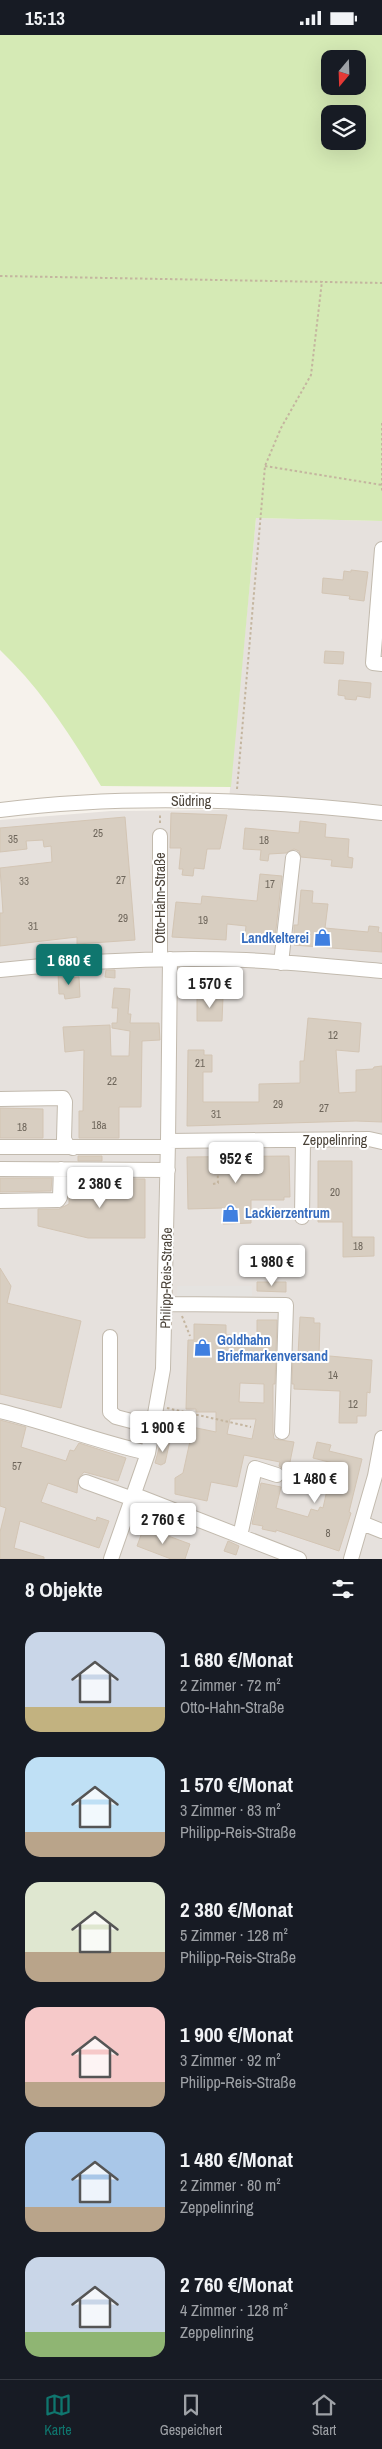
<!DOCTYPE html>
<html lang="de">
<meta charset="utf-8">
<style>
:root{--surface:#171b24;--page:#20242c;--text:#f1f3f6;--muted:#9ea1a6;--line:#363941;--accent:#0f766e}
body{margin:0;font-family:"Archivo Narrow",sans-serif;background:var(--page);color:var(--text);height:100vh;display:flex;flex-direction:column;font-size:19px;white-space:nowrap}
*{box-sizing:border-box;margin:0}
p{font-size:16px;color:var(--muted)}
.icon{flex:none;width:28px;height:28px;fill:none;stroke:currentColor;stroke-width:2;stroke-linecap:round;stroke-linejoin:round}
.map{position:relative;height:1524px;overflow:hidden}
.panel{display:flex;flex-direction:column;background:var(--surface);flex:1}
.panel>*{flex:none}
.needle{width:32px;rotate:199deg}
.tools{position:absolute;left:321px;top:15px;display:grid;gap:10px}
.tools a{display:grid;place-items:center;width:45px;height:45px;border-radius:10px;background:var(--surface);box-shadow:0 5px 20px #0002;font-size:25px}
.price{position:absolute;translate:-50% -42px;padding:0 11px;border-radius:5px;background:#fff;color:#222;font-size:16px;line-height:32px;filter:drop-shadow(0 1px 2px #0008)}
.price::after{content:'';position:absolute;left:50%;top:30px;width:15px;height:11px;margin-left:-8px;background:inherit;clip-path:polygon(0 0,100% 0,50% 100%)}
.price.current{background:var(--accent);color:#fff}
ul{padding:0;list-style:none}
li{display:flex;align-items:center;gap:15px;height:125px;padding:0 25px}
li span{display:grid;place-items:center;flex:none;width:140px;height:100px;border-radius:15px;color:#555}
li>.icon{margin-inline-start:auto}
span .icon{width:60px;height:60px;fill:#fffc;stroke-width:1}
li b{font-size:21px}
h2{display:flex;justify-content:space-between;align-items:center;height:60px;padding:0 25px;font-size:21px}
.status{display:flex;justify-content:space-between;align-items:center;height:35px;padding:0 25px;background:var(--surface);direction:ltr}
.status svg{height:14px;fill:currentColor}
.dock{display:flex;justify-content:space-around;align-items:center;height:70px;border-top:1px solid var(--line);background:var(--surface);font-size:14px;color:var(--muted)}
.dock a{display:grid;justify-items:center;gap:2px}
.dock .current{color:var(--accent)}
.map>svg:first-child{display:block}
.industrial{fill:#e6e1dd}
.green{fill:#d5eab5;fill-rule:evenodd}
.parking{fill:#e5e3e0}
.building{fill:#d8cec1;stroke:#d3c5b4;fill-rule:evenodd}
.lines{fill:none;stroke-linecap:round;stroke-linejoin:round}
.minor-casing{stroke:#c2baae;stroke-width:16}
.path{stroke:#c4b59f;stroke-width:2;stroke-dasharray:2.5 2.5;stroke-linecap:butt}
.minor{stroke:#fff;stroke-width:14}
.labels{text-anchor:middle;stroke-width:4;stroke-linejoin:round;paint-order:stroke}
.number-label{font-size:11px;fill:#6e665b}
.street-label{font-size:14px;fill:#4b4339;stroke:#fff}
.shop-label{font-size:14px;font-weight:bold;fill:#366cbe;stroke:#fff;text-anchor:start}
</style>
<div class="status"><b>15:13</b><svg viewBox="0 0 49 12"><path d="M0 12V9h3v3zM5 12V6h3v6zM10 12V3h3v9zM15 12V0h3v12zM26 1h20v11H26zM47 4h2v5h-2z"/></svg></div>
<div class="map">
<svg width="382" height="1524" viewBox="0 0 382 1524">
<rect width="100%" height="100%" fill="#f6f2ec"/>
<path class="industrial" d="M256,483l126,3v1038h-382v-739l111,-9 117,-1z"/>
<path class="green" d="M0,0h382v486l-126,-3 -25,269 -130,-1c-30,-50 -59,-96 -101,-136zM330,24h28v27h-28zM330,79h28v27h-28z"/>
<path class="parking" d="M177,1251h75v10h-75z"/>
<path class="building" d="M351,535l17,2 -4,29 -15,-2 1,-3 -28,-3 1,-15 20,2 1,-9 7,1z
M325,616l19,1 -1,12 -19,-1z
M339,645l32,3 -1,15 -13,-2 -1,4 -11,-1v-3l-7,-1z
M171,778l56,2 -7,34h-13l-3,20 -10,-1 -1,8 -11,-1 1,-6h-4l2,-21h-11z
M125,782l10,123 -58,4v-7l-77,9v-33h3l-3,-45 52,-6 -1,-16 -7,1 -1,-7 -17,1 1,8 -27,3v-24z
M300,786l26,3 -1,13 24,2 -1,18 5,1 -1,10 -21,-2 1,-6 -31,-3 -2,-6 -5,-2 -8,4 -17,1 -1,7 -8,-1 1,-10 -18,-1 2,-21 54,5z
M260,839l22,2 -7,62 -30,-3 1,-9 -19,-2 -1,16 -54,-3 4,-35 25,2 1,-8 55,5z
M301,855l12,1 -1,12 16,1 -3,24 43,4 1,-6 10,1 -1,5 4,1v19l-88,-7v-20h4z
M106,935h9v8l-10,-1z
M71,937v6l8,-1 1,20 -15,2 -1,-5h-5l-1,-21z
M114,953l16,1 -2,25h3l-1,9h29l1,17 -18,1 -1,66h-22v31h-40v-27h4l1,-61 -19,2 -2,-25 47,-2 1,31h18l1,-25 -18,-3v-5h5l1,-15h-6z
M197,961l26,1 -1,24h-25z
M308,983l53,5 -2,29 -23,-2 3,43 17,-1v-22l17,-1 1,-2 8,-1v56l-26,-1 -169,5 1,-76h16v5h8v17h-9v30h56v-18l41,-1v-22h4z
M0,1073l43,1v29h-43z
M78,1121h24v5h-24z
M289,1121l1,41h-6v3h-33v23l-28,1v-16l-35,1 -1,-52z
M318,1126h34v76h22v19l-31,1v-35h-25z
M0,1143h52l-1,13 -51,1z
M69,1143l76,1v59h-57l-50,-12v-17h21l10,-5z
M0,1233l11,18 -4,17 74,18 -20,87 -61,-14z
M257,1247h29v10l-29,-1z
M300,1282l14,1v5h6l-1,32 53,5 -2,33 -3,-1 -1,24h-9v7h-18l1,-32 -46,-2v-5h-2l1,-30 5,1z
M257,1285h20l-2,64h-2v48l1,7 20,3 -6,30 -9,-6 1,-4 -36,-7 -7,32 -26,-5 -4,19 -32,-7v-16l8,-5 7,-32 -21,-4 3,-14 7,1 11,12 2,-9 24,5v-20h-20v-3h-10l2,-69h6v-16l32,1v10l31,1zM240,1348l24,1v19l-25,-1zM230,1384h26l-4,20 -25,-5z
M0,1385l26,7 -5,20 45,14 4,-11 4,1 5,-8 47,15 -8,23 -34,-9 -6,7 -1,14 -29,-10 -7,19 55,19 1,-4 12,4 -10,27 -79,-27 -6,27 30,9v2h-44v-27l6,-24 -6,-2z
M170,1405l-5,23 -4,2 -6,-2 6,-22z
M317,1407l14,3 -2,6 33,8 -13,53 2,1 -12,38 -63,-21v2l-14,-3 1,-3 -11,-2 9,-41 20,4 -5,21 32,9 3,-8 7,2 2,-4 3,1 10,-45 -20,-5z
M144,1492l46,17 -5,15h-14l-34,-13z
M228,1506l11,5 -3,9 -12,-4z"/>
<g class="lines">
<defs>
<path id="minor" d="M382,514l-9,114 9,1
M0,775c127,-16 255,-11 382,3
M160,801v123
M281,928l12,-105
M0,935c82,-9 164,-13 246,-10 45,2 91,7 136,11
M0,1064l63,-1 2,4 -1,37 3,6 6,3
M168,1106l201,-2 13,3
M0,1112h168
M0,1134l168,1
M0,1166l58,-1 2,-3 1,-28
M302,1182l1,-77
M165,1269l121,1 -4,127
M110,1302v75l6,5 38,10
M0,1376c50,12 98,31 148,42
M86,1447l47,17
M135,1460l164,64
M362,1488l20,8
M240,1501l15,-68 22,7
M111,1524l37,-106 15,-84 5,-228 2,-182
M351,1524l24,-83 7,-38"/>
</defs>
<use href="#minor" class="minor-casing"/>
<path class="path" d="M0,241l382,7
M382,388v70
M265,431l117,19
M237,754l28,-323 16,-38 30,-53 11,-94
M160,788v-10
M213,1149l5,-1 -1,-30
M182,1281l8,20
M167,1373l84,19"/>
<use href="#minor" class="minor"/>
</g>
<defs>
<symbol id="shop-bare" viewBox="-9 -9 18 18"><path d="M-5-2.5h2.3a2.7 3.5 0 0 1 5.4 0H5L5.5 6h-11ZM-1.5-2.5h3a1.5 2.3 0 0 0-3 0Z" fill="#3f7fe0" stroke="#fff" stroke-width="2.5" paint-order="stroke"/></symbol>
</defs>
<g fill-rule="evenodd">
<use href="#shop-bare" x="310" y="890" width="25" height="25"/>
<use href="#shop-bare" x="218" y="1166" width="25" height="25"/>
<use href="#shop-bare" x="190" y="1300" width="25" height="25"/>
</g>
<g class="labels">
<g class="number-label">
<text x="98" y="802">25</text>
<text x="13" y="808">35</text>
<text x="264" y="809">18</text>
<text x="121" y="849">27</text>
<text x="24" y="850">33</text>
<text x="270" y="853">17</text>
<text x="123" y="887">29</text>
<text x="203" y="889">19</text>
<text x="33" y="895">31</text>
<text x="333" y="1004">12</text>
<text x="200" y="1032">21</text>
<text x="112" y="1050">22</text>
<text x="278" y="1073">29</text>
<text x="324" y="1077">27</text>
<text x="216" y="1083">31</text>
<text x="99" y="1094">18a</text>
<text x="22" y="1096">18</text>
<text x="335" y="1161">20</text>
<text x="358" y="1215">18</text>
<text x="333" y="1344">14</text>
<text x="353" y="1373">12</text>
<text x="17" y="1435">57</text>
<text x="328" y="1502">8</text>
</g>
<g class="street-label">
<text x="191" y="771">Südring</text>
<text transform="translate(160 863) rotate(-90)" y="5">Otto-Hahn-Straße</text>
<text x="335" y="1110">Zeppelinring</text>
<text transform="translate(166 1243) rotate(-89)" y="5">Philipp-Reis-Straße</text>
</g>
<g class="shop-label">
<text x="309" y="908" text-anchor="end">Landkelterei</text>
<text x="245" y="1183">Lackierzentrum</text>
<text x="217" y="1310">Goldhahn<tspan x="217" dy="16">Briefmarkenversand</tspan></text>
</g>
</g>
</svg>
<div class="tools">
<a><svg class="needle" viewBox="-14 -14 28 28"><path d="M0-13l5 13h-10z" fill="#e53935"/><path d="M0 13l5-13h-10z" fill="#9ea1a6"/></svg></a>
<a><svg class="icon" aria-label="layers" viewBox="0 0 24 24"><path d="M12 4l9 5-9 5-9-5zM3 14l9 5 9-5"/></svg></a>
</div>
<b class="price current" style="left:69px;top:951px">1 680 €</b>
<b class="price" style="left:210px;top:974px">1 570 €</b>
<b class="price" style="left:236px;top:1149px">952 €</b>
<b class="price" style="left:100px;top:1174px">2 380 €</b>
<b class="price" style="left:272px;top:1252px">1 980 €</b>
<b class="price" style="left:163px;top:1418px">1 900 €</b>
<b class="price" style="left:315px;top:1469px">1 480 €</b>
<b class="price" style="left:163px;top:1510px">2 760 €</b>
</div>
<section class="panel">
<h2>8 Objekte<svg class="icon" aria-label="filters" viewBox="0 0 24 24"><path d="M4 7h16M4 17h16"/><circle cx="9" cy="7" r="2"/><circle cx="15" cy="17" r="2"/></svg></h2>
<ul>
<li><span style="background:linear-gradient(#c9d6e8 75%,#c2b280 0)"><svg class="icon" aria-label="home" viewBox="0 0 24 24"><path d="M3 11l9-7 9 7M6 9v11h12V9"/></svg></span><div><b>1 680 €/Monat</b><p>2 Zimmer · 72 m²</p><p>Otto-Hahn-Straße</p></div></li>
<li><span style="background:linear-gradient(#bfe0f5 75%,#b9a48a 0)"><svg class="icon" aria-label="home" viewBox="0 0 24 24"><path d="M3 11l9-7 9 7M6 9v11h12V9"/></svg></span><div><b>1 570 €/Monat</b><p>3 Zimmer · 83 m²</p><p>Philipp-Reis-Straße</p></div></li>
<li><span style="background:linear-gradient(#dfe7d0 70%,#b9a48a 0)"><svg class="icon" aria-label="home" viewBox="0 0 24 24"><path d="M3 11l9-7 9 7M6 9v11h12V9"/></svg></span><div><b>2 380 €/Monat</b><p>5 Zimmer · 128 m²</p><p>Philipp-Reis-Straße</p></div></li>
<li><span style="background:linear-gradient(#f6c9c9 75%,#b9a48a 0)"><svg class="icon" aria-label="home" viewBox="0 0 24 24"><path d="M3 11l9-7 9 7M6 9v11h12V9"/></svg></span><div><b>1 900 €/Monat</b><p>3 Zimmer · 92 m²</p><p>Philipp-Reis-Straße</p></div></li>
<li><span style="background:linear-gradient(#a9c7e8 75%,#b9a48a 0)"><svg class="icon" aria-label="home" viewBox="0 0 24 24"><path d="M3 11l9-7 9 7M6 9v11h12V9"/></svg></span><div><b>1 480 €/Monat</b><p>2 Zimmer · 80 m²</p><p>Zeppelinring</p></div></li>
<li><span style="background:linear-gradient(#c9d6e8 75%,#8fb573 0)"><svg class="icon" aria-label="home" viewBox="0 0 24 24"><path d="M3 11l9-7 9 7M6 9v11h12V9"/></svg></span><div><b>2 760 €/Monat</b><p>4 Zimmer · 128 m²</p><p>Zeppelinring</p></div></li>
</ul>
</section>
<nav class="dock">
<a class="current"><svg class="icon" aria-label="map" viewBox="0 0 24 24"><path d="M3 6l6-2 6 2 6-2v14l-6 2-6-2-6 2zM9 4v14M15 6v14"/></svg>Karte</a>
<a><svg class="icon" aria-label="saved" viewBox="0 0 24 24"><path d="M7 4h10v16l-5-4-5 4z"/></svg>Gespeichert</a>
<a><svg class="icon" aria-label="home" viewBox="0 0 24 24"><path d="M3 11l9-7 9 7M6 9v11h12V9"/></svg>Start</a>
</nav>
